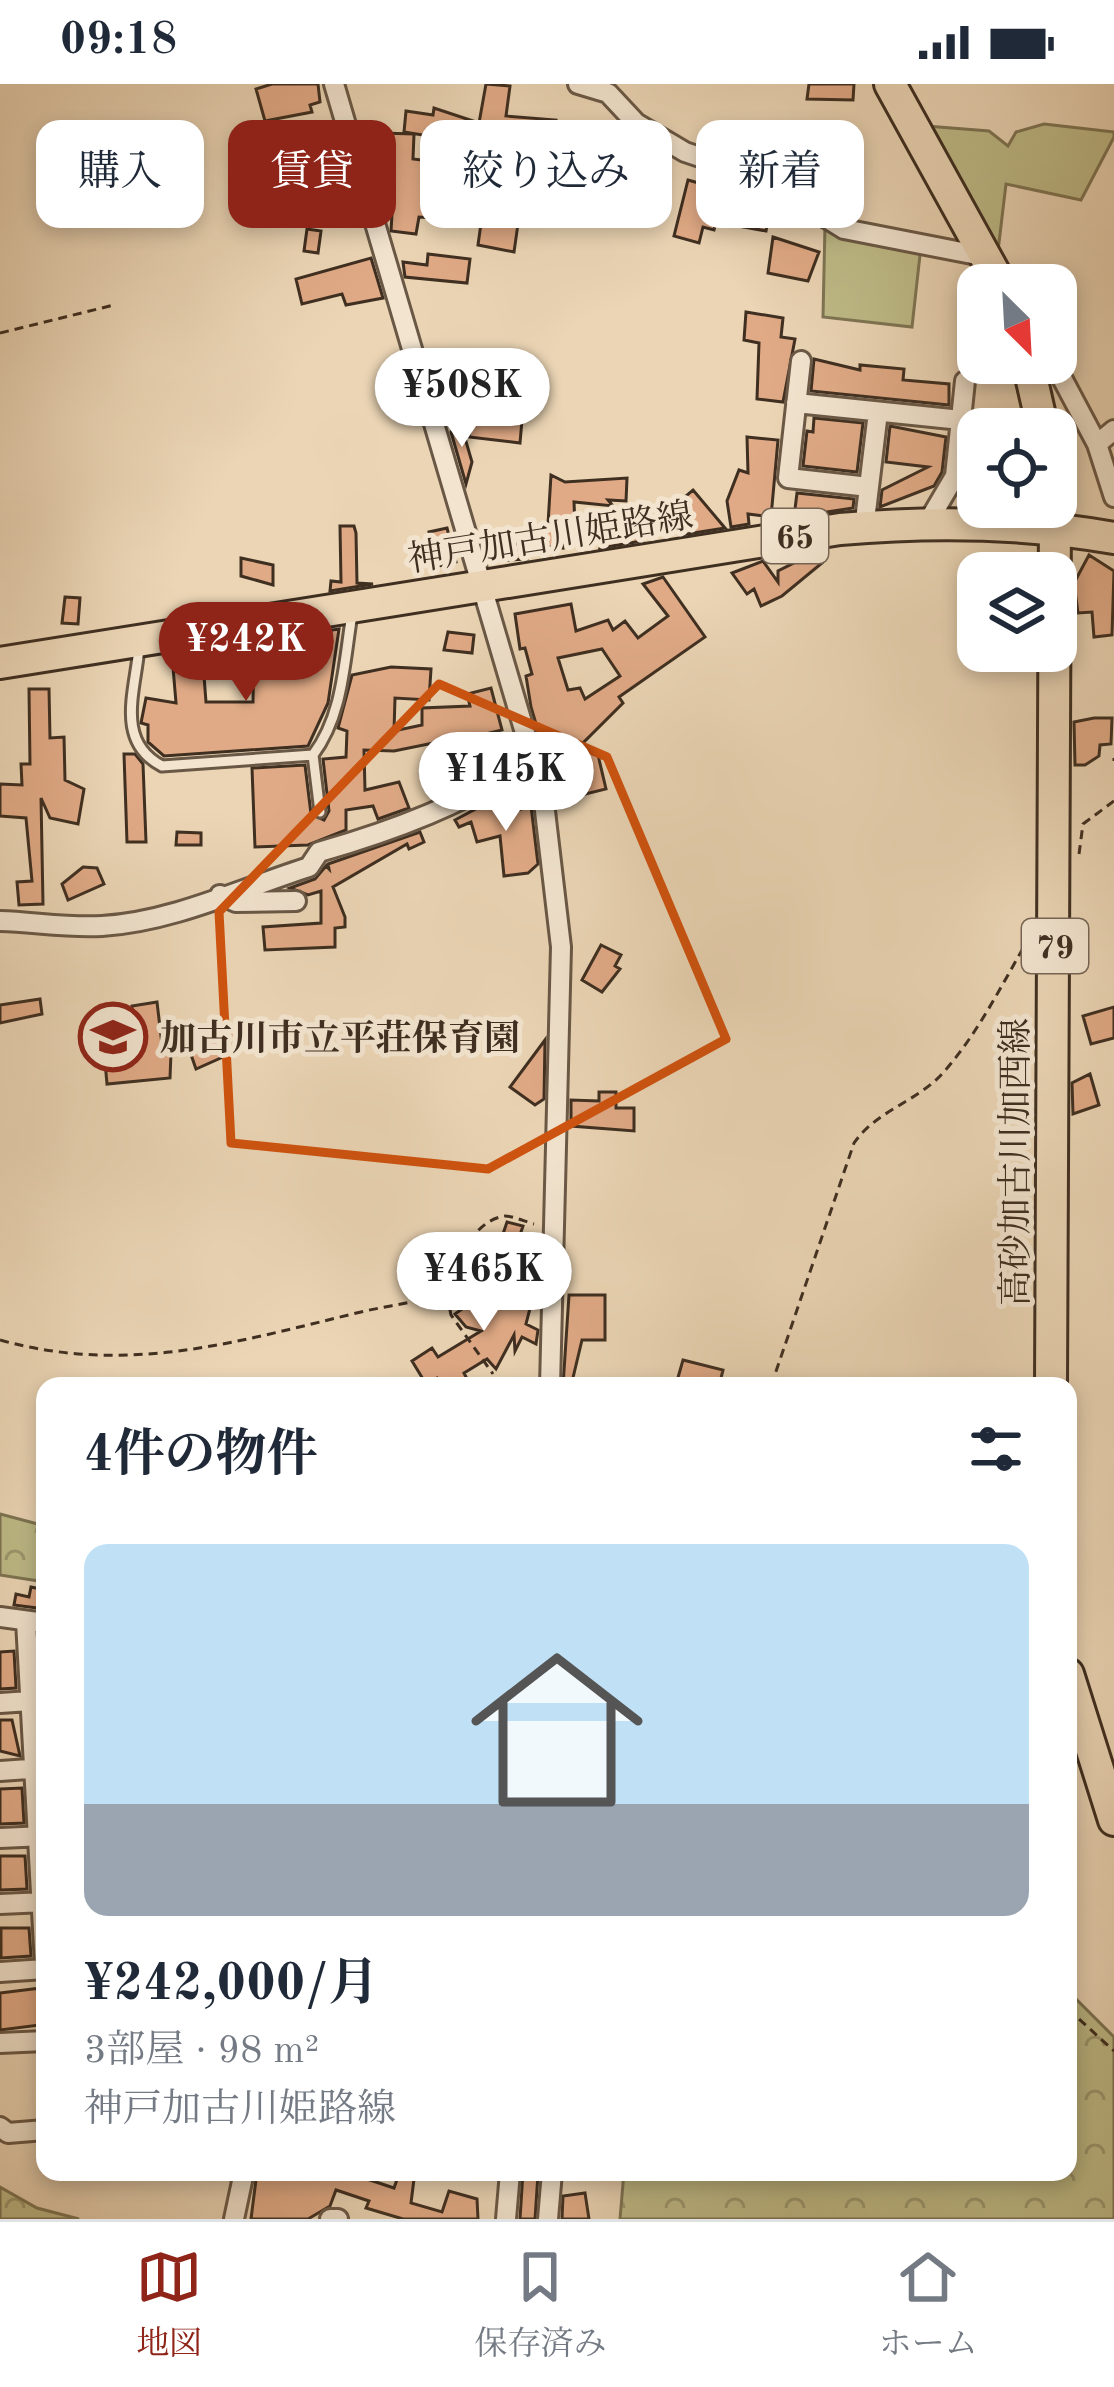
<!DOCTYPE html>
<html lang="ja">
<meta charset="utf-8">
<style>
:root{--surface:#fff;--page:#f6f6f7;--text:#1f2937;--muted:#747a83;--line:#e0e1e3;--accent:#8f2418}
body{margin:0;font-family:"Old Standard TT","Noto Serif JP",serif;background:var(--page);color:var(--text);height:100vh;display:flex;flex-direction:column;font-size:45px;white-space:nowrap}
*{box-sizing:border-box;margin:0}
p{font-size:39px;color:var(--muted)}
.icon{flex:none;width:66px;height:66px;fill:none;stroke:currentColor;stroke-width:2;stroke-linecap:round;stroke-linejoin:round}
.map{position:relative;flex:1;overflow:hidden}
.details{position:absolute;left:36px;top:1293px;width:1041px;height:804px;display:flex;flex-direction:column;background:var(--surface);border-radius:24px;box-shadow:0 6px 18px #0003}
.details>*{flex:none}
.hud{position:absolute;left:36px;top:36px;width:1044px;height:108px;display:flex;gap:24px}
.needle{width:78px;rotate:156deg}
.buttons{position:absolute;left:957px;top:180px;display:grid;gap:24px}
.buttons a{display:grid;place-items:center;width:120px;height:120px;border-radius:24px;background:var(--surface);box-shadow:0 6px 18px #0003;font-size:60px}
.price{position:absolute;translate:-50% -102px;padding:0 27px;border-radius:42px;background:#fff;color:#222;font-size:39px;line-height:78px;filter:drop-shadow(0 3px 6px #0008)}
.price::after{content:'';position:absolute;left:50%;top:72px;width:36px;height:27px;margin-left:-18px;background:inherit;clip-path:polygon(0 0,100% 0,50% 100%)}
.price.current{background:var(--accent);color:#fff}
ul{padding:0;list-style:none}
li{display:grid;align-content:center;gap:24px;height:636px;padding:0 48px}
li+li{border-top:3px solid var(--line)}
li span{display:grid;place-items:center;height:372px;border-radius:24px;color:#555}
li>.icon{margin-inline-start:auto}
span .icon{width:216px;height:216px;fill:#fffc;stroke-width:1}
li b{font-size:51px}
h2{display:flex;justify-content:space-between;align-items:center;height:144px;padding:0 48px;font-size:51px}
.chip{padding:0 42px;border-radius:24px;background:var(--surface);box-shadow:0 6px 18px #0003;font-size:42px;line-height:108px}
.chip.current{background:var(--accent);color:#fff}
.status{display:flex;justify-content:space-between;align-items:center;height:84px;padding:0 60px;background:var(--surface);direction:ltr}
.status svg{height:33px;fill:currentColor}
.tabs{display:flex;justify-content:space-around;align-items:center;height:168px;border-top:3px solid var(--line);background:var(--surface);font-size:33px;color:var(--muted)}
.tabs a{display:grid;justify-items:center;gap:6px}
.tabs .current{color:var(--accent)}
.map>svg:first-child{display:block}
.green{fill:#bebb88;stroke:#7e7554;stroke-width:3}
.forest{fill:url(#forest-crowns);stroke:#7e7554;stroke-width:3}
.building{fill:#e0aa86;stroke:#3f2f21;stroke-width:3;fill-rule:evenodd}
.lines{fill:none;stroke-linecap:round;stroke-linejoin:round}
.lane-casing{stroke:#6a5846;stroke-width:15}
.street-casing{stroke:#6a5846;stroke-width:24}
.primary-casing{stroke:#3f2f21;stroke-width:36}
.path{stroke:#3f2f21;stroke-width:3;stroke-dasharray:9 6;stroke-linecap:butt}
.lane{stroke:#f2e4cf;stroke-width:9}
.street{stroke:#f2e4cf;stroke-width:18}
.primary{stroke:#ebd5b5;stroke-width:30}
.marked{fill:none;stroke:#cf530f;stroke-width:9;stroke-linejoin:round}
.labels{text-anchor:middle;stroke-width:10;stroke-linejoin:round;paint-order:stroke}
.shield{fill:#f2e4cf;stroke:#756555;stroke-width:3}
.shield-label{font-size:33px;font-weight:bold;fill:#3f2f21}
.street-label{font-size:36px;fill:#3f2f21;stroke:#f2e4cf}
.poi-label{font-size:36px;font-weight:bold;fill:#3f2f21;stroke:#f2e4cf;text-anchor:start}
</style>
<div class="status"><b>09:18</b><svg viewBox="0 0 49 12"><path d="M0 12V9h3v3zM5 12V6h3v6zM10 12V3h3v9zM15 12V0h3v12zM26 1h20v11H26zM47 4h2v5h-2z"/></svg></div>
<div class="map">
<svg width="1114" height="2135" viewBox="0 0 1114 2135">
<defs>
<pattern id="forest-crowns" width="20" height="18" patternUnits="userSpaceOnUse" patternTransform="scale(3)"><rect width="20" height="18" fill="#bebb88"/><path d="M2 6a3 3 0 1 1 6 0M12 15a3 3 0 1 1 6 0" fill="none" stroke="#9c986f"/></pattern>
</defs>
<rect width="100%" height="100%" fill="#ebd5b5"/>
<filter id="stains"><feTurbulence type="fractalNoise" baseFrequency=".00167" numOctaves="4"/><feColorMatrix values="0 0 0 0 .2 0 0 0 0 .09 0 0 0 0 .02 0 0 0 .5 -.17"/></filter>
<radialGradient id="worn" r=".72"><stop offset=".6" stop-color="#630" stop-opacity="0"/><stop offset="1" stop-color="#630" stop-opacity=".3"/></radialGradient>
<path class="green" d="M1044,40l70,8v5l-33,63 -75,-16 -8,67 -72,-125 63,5 19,15 8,-14z
M825,141l96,21 -9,81 -89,-10z"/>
<path class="forest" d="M0,1430l45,12v56l-45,-7z
M1068,1907l46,46v182h-494l4,-47h444z
M0,2103l37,21 42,11h-79z"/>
<path class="building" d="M272,0h46l2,18 -10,3 2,7 -47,9 -9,-32z
M486,0l24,2 -4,30 50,4 -2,18 -11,-1v8l-39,-3v6l-100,-16 2,-21 27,4 1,-7 45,15z
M809,0h45l-1,16 -46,-1z
M740,47l40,10 -4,23 -40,-9z
M380,49l34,1 -1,25 17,2 2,57 -13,-1 -3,17 -25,-3 2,-34 -12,-1 -6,-42 -7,-2 -4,-13h15z
M331,66h8l6,30 -25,-1 1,-21 10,1z
M798,92l50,11 -6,19 -38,-18z
M688,96l74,21 -2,7 10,2 -4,21 -50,-9 -2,8 -11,-3 -4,16 -25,-7z
M482,132l36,8 -4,28 -36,-7z
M307,145l14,2 -3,22 -14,-2z
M773,153l46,15 -11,29 -40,-8z
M428,170l42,5 -3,24 -62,-6 -2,-15 24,3z
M371,174l12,40 -37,7 -4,-11 -40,10 -6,-25z
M746,228l37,6 -2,19 14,2 -12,63 -26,-3 2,-56 -15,-3z
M483,271l23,4 -4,22 -8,-1 -4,32 32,8 -2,23 -51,-6z
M814,275l46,11v-5l44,4 -1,11 46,4v21l-138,-14z
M814,334l49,5 -6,49 -54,-6 4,-35 6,1z
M460,337l12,41 -6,22 -15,-52z
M890,342l56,11 -4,35 -8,14 -54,21 2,-17 46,-23 -42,-5z
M747,353l31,3 -7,77 -23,-3 1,10 -18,3 -4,-26 12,-31 9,3z
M551,391l14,7 62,-4 -1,23 -18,-1 5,6 -39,-4 1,24 -13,-1 1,23 -24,-2 3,-23 6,1z
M693,406l32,38 -44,7 -14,-23z
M797,409l57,6 -1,9 -59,9z
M627,439l15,18 -42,7 5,-13z
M340,442h14l2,7 1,50 16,1 -43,7 1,-10 10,1z
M447,444l9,34 -21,5 -6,-35z
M499,456l2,7 23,-4 3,16 -36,2 -8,-18z
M814,469l8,10 -40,33 -21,10 -7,-17 -7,5 -15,-21 31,-12 15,21v-11z
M1089,471l25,16 -2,64 -18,2 -2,-25 -14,1 -4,-30z
M241,474l32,7v20l-32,-9z
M663,493l42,60 -86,60 4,6 -40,40 15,12 8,34 -49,12 -8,-35 9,-3 -8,-31 -11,2 -8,-27 -5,-31 6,-2 -7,-26 -5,1 -5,-35 56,-10 5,27 32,-11 5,10 12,-9 13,17 30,-22 -25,-32zM602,565l18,27 -35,23 -5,-11 -12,2 -10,-32z
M65,513l15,1 -2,26 -16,-1z
M339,545l-11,74 -20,43 -144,10 -16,-14v-17l-7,-2 5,-25 30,5 -4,-48 30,-5 4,52h47l1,-54 18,-1v22h27l-1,-34z
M448,548l26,3 -2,18 -28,-3z
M391,583l40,2 -2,31 -34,-2 -1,33 28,-6v-17l48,-2 -3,-12 24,-6 11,42 -25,6 5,20 -9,2 2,20 -23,11 -4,-49 -54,11 -30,-1 1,40 34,-8 10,26 -31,11 -5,-13 -27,4v20l-38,15 -53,2 -3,-79 53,-3 6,49 13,6 5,-9 -6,-52 23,-2 1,-26 -9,-3 14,-53z
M29,605h20l1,49 14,-1 1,43 19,9 -6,35 -28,-6 -9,-20 2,106 -24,1 -2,-23 15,-1 -6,-63 -26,-2v-32l22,1 -1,-21h9z
M1094,634h18l-1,26 -11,1 -1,11 -14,9h-10l-1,-43z
M124,670h11l8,10 3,78h-19z
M502,711l6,18 23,-7 7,58 -10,9 -24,3 -4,-40 -23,6 -6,-20 -12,5 -4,-7z
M177,748l24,1v12h-25z
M420,748l4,10 -15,7 -2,-5 -74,43 12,30v10l-10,1v19l-70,3 -2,-23 58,-4v-32l-13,4 -18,-7 25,-9 11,-13 3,3 -1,-5z
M83,783l14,1 7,16 -36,16 -6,-16z
M601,861l20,10 -6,11 5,3 -18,23 -20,-12z
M40,915l2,15 -42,9v-18z
M157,918l6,51h8l-1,25 -63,6 -2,-22 30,-4 -3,-52z
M1114,923v31l-23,6 -8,-28z
M244,940l8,20 -56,25 -8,-23z
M545,956l-1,59 -9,6 -25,-18z
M1090,990l9,31 -26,9 -1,-31z
M599,1008h17v16h18v23l-63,-5v-26l28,1z
M507,1138l16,4 -6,18 -16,-4z
M499,1186l37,15 -10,39 12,6 -2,14 -14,-7 -7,14 -1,-16 -18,34 -9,-10 -23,14 5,10 -8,3h-19l-5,-8 -11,6 -14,-23 20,-13 6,9 43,-26 -15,-4 -11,-13 11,-8 23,5z
M569,1211h36v45h-23l-11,46h-8z
M683,1276l40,10 -4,16 -42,-5z
M31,1503l14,3v19l-31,-4 2,-11 13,3z
M14,1567l2,37 -16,1v-37z
M0,1636h12l8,36 -20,-5z
M22,1704l2,35 -24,1v-35z
M0,1772h25l2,33 -27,1z
M1,1844h28l2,28 -30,2z
M41,1904l-1,37 -40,5v-37z
M257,2088l18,5 1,-5h70l48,16 5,-14 15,5 -3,24 31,9 7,-21 28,8 1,20h-75l-37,-11 3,-7 -33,-11 -6,16 -22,13h-57z
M523,2088l15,2 -3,45h-15z
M585,2109l4,26h-27l1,-23z"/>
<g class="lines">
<defs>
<path id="lane" d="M139,563c-3,42 -25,94 23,119l151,-11c30,-40 31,-92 39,-141
M313,671l7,57"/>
<path id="street" d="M334,0l209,710 18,153 -11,439
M578,0l30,9 28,30 49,29 77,26 82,51 128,25 13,-2
M801,277l-13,117 81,9
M1054,279l43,81
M796,319l165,17
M1114,346l-17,14 17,53
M866,428l12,-100
M928,438l27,-46 10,-95
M220,811l16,7 60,-1
M0,837c34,1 67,7 102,5 70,-4 141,-38 207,-59l10,-15c77,-22 144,-48 212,-91
M0,1533l45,6
M26,1537l19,344
M0,1619l45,-3
M0,1687l43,-3
M0,1754l45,-2
M0,1820l45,-2
M0,1888l45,-3
M0,1959l45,-2
M0,2043l8,6 37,-3
M234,2135l10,-47
M330,2135h8
M506,2135l4,-47
M548,2135l4,-47"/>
<path id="primary" d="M890,0l111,201
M1028,279l15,66
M0,579l840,-134c92,-8 183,-7 274,9
M1051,1302l4,-873
M1068,1590l46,146"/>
</defs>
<use href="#lane" class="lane-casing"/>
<use href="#street" class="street-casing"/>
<use href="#primary" class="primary-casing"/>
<path class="path" d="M0,249l114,-28
M1114,534v1
M1114,674v3
M1079,770l4,-30 31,-23
M447,1211l4,20 42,59
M0,1256c130,36 239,1 365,-29 27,-6 55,-9 81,-18 8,-26 26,-73 59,-77 8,0 21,6 29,8
M771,1302l83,-243c22,-32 62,-41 88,-69 36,-40 60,-90 87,-136
M1068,1925l46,42"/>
<use href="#lane" class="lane"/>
<use href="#street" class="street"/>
<use href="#primary" class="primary"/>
</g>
<path class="marked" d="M439,600l168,73 119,282 -238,130 -257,-26 -12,-231z"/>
<defs>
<symbol id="school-ring" viewBox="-11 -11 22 22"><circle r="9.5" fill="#f2e4cf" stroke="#8f2418" stroke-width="1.5"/><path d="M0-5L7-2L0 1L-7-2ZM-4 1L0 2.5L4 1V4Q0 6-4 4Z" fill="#8f2418"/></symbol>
</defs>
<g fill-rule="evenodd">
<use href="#school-ring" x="75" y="915" width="76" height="76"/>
</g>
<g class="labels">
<g class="shield">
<rect x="762" y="425" width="66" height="54" rx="9"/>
<rect x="1022" y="835" width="66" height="54" rx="9"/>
</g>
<g class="shield-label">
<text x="795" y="464">65</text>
<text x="1055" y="874">79</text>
</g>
<g class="street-label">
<text transform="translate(550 452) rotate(-9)" y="13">神戸加古川姫路線</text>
<text transform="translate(1014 1078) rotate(-90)" y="13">高砂加古川加西線</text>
</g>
<g class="poi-label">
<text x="160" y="966">加古川市立平荘保育園</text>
</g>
</g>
<rect width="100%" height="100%" filter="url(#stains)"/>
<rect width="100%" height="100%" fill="url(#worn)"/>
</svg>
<div class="buttons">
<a><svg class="needle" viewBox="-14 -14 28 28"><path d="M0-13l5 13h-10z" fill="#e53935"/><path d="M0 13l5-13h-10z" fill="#747a83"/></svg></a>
<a><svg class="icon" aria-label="locate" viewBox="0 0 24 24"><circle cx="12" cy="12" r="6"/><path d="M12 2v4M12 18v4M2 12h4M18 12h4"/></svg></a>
<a><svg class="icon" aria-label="layers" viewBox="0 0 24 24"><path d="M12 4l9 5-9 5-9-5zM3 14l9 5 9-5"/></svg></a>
</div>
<b class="price" style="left:462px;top:366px">¥508K</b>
<b class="price current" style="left:246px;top:620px">¥242K</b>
<b class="price" style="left:506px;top:750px">¥145K</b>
<b class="price" style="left:484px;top:1250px">¥465K</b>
<div class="hud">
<a class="chip">購入</a>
<a class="chip current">賃貸</a>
<a class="chip">絞り込み</a>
<a class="chip">新着</a>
</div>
<section class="details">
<h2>4件の物件<svg class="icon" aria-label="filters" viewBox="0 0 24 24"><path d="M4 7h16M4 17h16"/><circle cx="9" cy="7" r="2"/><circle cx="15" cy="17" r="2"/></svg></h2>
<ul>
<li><span style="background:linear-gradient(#bfe0f5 70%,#9aa5b1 0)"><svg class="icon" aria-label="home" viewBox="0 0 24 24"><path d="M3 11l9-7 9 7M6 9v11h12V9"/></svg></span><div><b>¥242,000/月</b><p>3部屋 · 98 m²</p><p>神戸加古川姫路線</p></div></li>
</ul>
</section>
</div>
<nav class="tabs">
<a class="current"><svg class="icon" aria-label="map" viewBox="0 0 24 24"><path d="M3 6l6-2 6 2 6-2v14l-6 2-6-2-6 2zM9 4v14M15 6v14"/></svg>地図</a>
<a><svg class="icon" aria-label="saved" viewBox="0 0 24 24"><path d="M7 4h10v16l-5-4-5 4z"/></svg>保存済み</a>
<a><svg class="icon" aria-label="home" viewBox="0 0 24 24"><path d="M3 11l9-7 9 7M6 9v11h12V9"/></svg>ホーム</a>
</nav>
